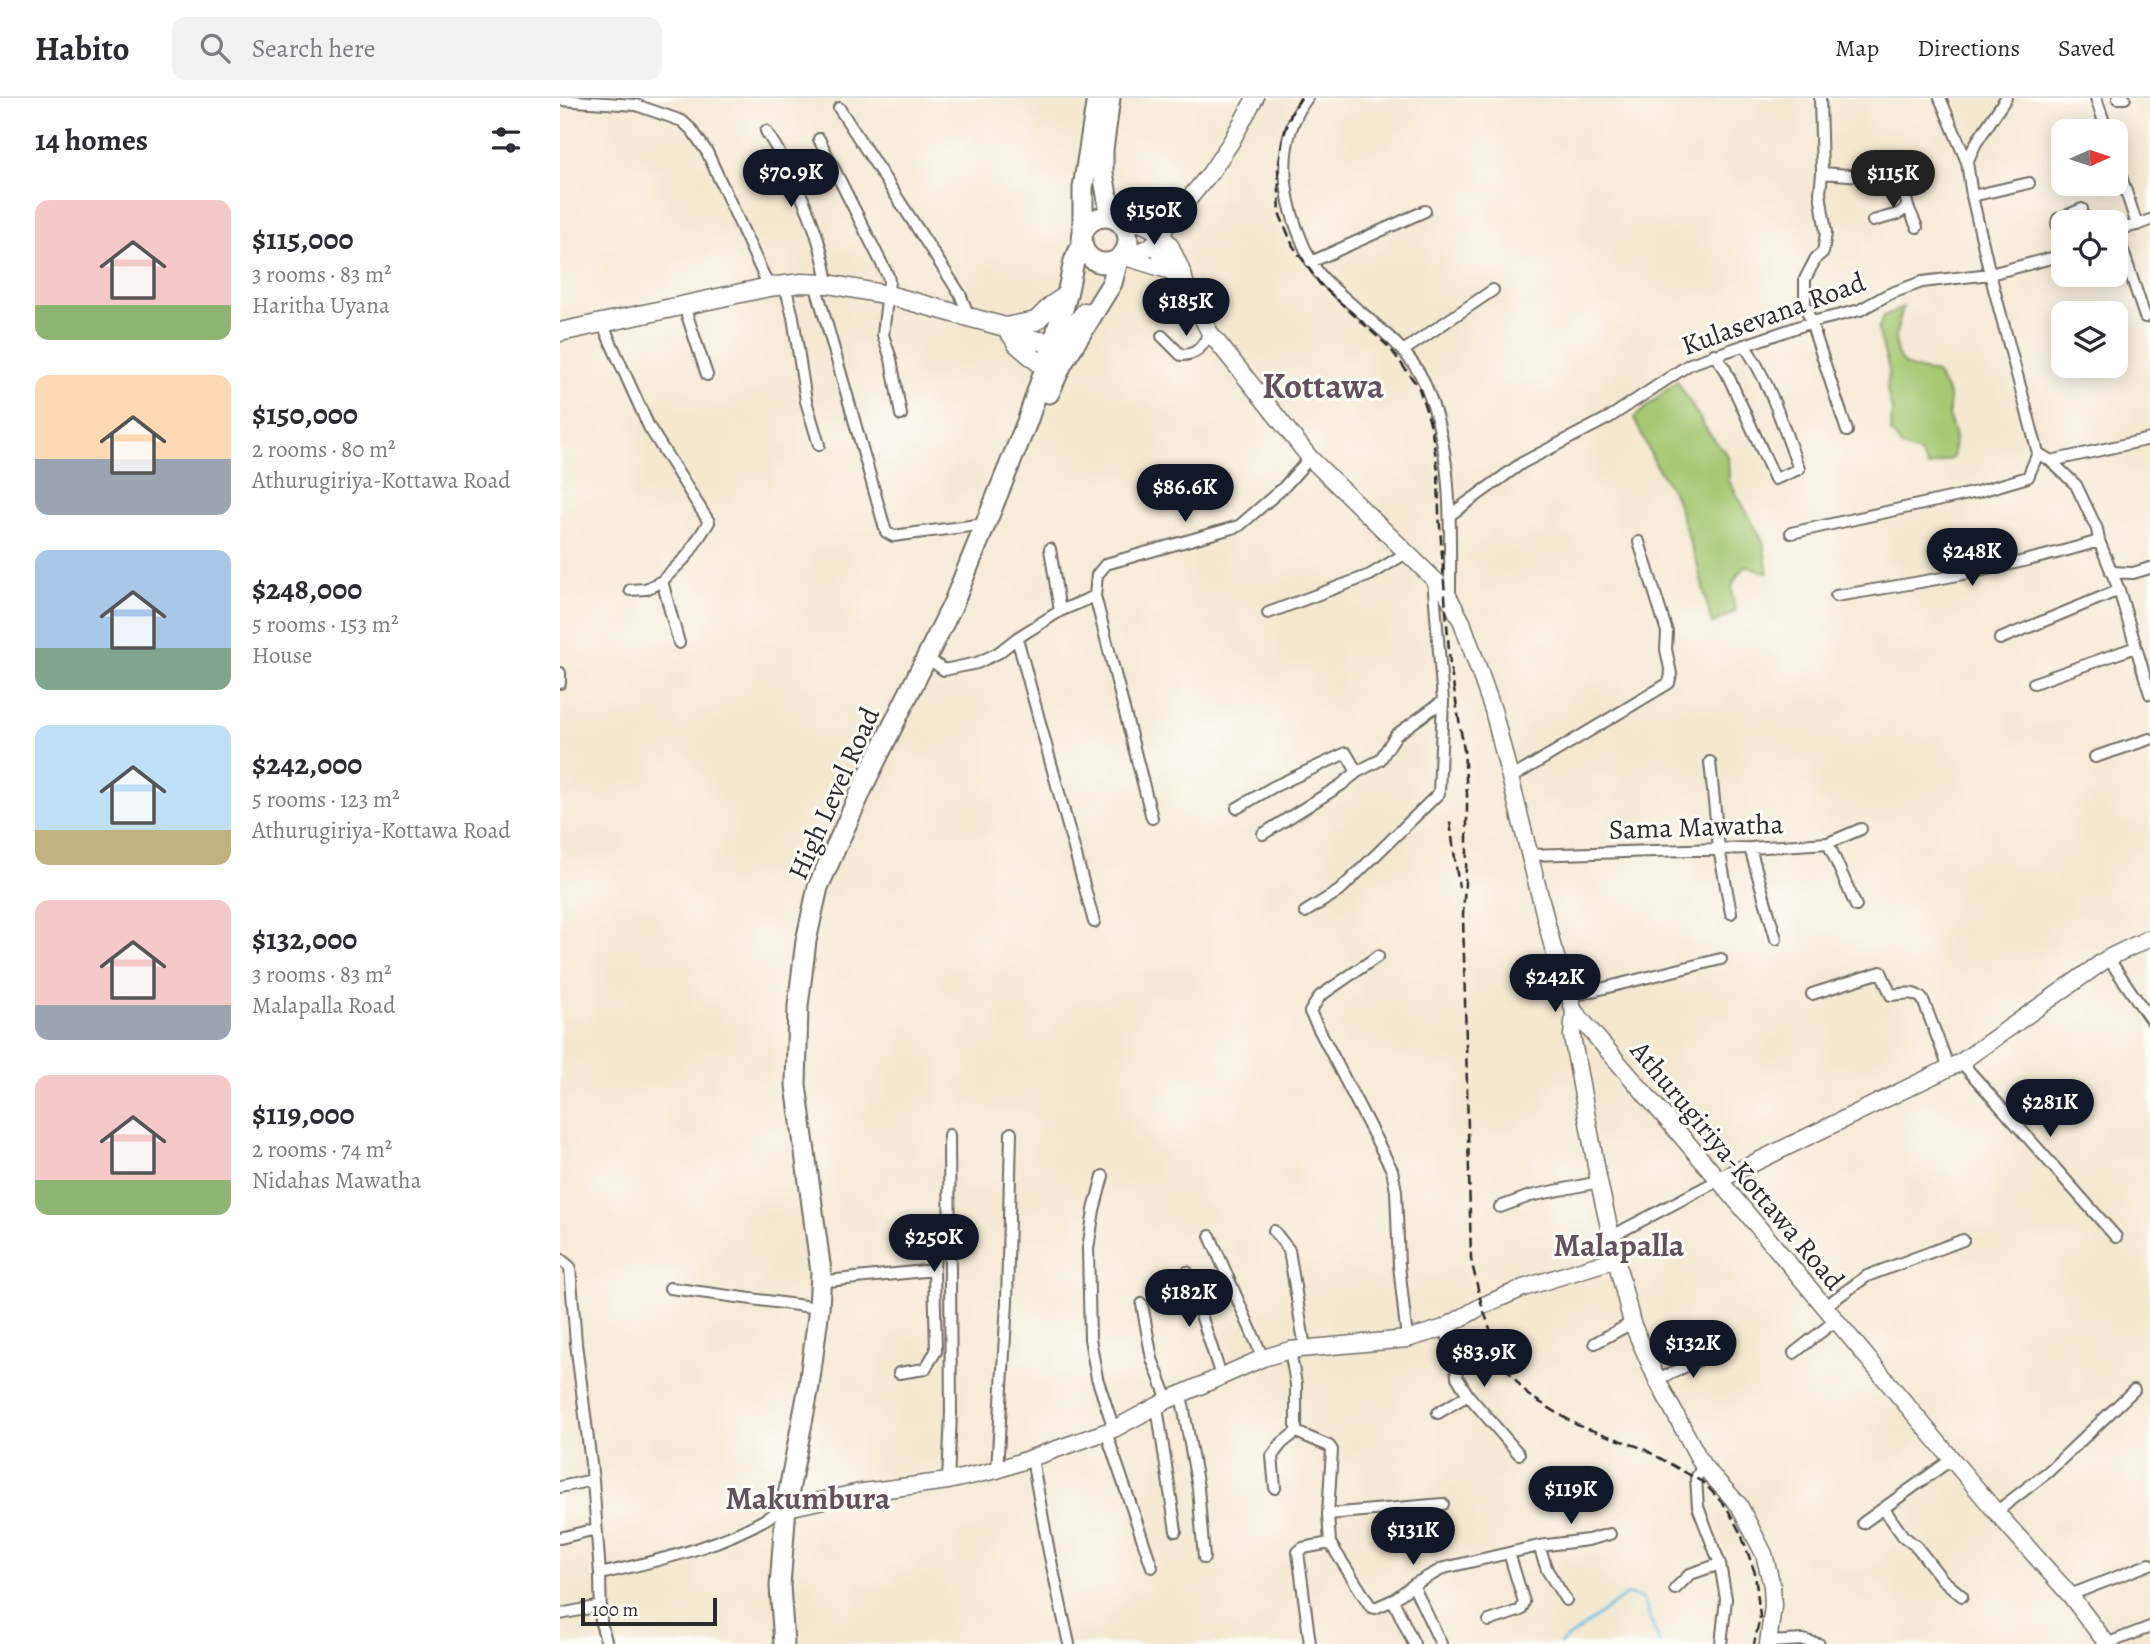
<!DOCTYPE html>
<meta charset="utf-8">
<style>
:root{--surface:#fff;--page:#f2f2f3;--text:#2b2b33;--muted:#7c7c81;--line:#e1e1e2;--accent:#111827}
body{margin:0;font-family:Alegreya,serif;background:var(--page);color:var(--text);height:100vh;display:flex;flex-direction:column;font-size:26px;white-space:nowrap}
*{box-sizing:border-box;margin:0}
p{font-size:23px;color:var(--muted)}
.icon{flex:none;width:38px;height:38px;fill:none;stroke:currentColor;stroke-width:2;stroke-linecap:round;stroke-linejoin:round}
.map{position:relative;flex:1;overflow:hidden}
.panel{display:flex;flex-direction:column;background:var(--surface);width:560px}
.panel>*{flex:none}
.needle{width:46px;rotate:87deg}
.fabs{position:absolute;left:1491px;top:21px;display:grid;gap:14px}
.fabs a{display:grid;place-items:center;width:77px;height:77px;border-radius:14px;background:var(--surface);box-shadow:0 4px 18px #0003;font-size:35px}
.scale{position:absolute;left:21px;bottom:18px;width:136px;box-sizing:border-box;padding-left:7px;border:4px solid #2b2b2b;border-top:0;font-size:19px;line-height:24px;white-space:nowrap;color:#2b2b2b;-webkit-text-stroke:5px #fdfcf7;paint-order:stroke}
.price{position:absolute;translate:-50% -60px;padding:0 16px;border-radius:24px;background:var(--accent);color:#fff;font-size:23px;line-height:46px;filter:drop-shadow(0 2px 4px #0008)}
.price::after{content:'';position:absolute;left:50%;top:42px;width:21px;height:16px;margin-left:-10px;background:inherit;clip-path:polygon(0 0,100% 0,50% 100%)}
.price.active{background:#222;color:#fff}
ul{padding:0;list-style:none}
li{display:flex;align-items:center;gap:21px;height:175px;padding:0 35px}
li span{display:grid;place-items:center;flex:none;width:196px;height:140px;border-radius:14px;color:#555}
li>.icon{margin-inline-start:auto}
span .icon{width:84px;height:84px;fill:#fffc;stroke-width:1}
li b{font-size:30px}
h2{display:flex;justify-content:space-between;align-items:center;height:84px;padding:0 35px;font-size:30px}
header{display:flex;align-items:center;gap:42px;box-sizing:border-box;height:98px;padding:0 35px;background:var(--surface);border-bottom:2px solid var(--line)}
header strong{font-size:33px}
nav{display:flex;gap:38px;margin-inline-start:auto;font-size:24px}
.search{width:490px;height:63px;background:var(--page);display:flex;align-items:center;gap:18px;box-sizing:border-box;padding:0 24px;border-radius:14px;color:var(--muted);font-size:26px}
main{display:flex;flex:1;min-height:0}
.map>svg:first-child{display:block}
.green{fill:#a6c973;stroke:#687a4f;stroke-width:2}
.lines{fill:none;stroke-linecap:round;stroke-linejoin:round}
.stream{stroke:#67c0e5;stroke-width:2.5}
.street-casing{stroke:#716d65;stroke-width:14}
.secondary-casing{stroke:#716d65;stroke-width:19}
.primary-casing{stroke:#716d65;stroke-width:21}
.highway-casing{stroke:#716d65;stroke-width:23}
.street{stroke:#fff;stroke-width:10}
.secondary{stroke:#fff;stroke-width:16}
.primary{stroke:#fff;stroke-width:18}
.highway{stroke:#fff;stroke-width:19}
.rail{stroke:#2b2b2b;stroke-width:2.5;stroke-dasharray:10 5;stroke-linecap:butt}
.labels{text-anchor:middle;stroke-width:6;stroke-linejoin:round;paint-order:stroke}
.street-label{font-size:28px;fill:#2b2b2b;stroke:#fdfcf7}
.quarter-label{font-size:32px;font-weight:bold;fill:#65505e;stroke:#fdfcf7}
.district-label{font-size:35px;font-weight:bold;fill:#65505e;stroke:#fdfcf7}
</style>
<header>
<strong>Habito</strong>
<div class="search"><svg class="icon" aria-label="search" viewBox="0 0 24 24"><circle cx="10" cy="10" r="6"/><path d="M15 15l6 6"/></svg>Search here</div>
<nav><a>Map</a><a>Directions</a><a>Saved</a></nav>
</header>
<main>
<section class="panel">
<h2>14 homes<svg class="icon" aria-label="filters" viewBox="0 0 24 24"><path d="M4 7h16M4 17h16"/><circle cx="9" cy="7" r="2"/><circle cx="15" cy="17" r="2"/></svg></h2>
<ul>
<li><span style="background:linear-gradient(#f6c9c9 75%,#8fb573 0)"><svg class="icon" aria-label="home" viewBox="0 0 24 24"><path d="M3 11l9-7 9 7M6 9v11h12V9"/></svg></span><div><b>$115,000</b><p>3 rooms · 83 m²</p><p>Haritha Uyana</p></div></li>
<li><span style="background:linear-gradient(#ffd9b3 60%,#9aa5b1 0)"><svg class="icon" aria-label="home" viewBox="0 0 24 24"><path d="M3 11l9-7 9 7M6 9v11h12V9"/></svg></span><div><b>$150,000</b><p>2 rooms · 80 m²</p><p>Athurugiriya-Kottawa Road</p></div></li>
<li><span style="background:linear-gradient(#a9c7e8 70%,#7fa58c 0)"><svg class="icon" aria-label="home" viewBox="0 0 24 24"><path d="M3 11l9-7 9 7M6 9v11h12V9"/></svg></span><div><b>$248,000</b><p>5 rooms · 153 m²</p><p>House</p></div></li>
<li><span style="background:linear-gradient(#bfe0f5 75%,#c2b280 0)"><svg class="icon" aria-label="home" viewBox="0 0 24 24"><path d="M3 11l9-7 9 7M6 9v11h12V9"/></svg></span><div><b>$242,000</b><p>5 rooms · 123 m²</p><p>Athurugiriya-Kottawa Road</p></div></li>
<li><span style="background:linear-gradient(#f6c9c9 75%,#9aa5b1 0)"><svg class="icon" aria-label="home" viewBox="0 0 24 24"><path d="M3 11l9-7 9 7M6 9v11h12V9"/></svg></span><div><b>$132,000</b><p>3 rooms · 83 m²</p><p>Malapalla Road</p></div></li>
<li><span style="background:linear-gradient(#f6c9c9 75%,#8fb573 0)"><svg class="icon" aria-label="home" viewBox="0 0 24 24"><path d="M3 11l9-7 9 7M6 9v11h12V9"/></svg></span><div><b>$119,000</b><p>2 rooms · 74 m²</p><p>Nidahas Mawatha</p></div></li>
</ul>
</section>
<div class="map">
<svg width="1590" height="1546" viewBox="0 0 1590 1546">
<rect width="100%" height="100%" fill="#fdfcf7"/>
<filter id="ink" filterUnits="userSpaceOnUse"><feTurbulence type="fractalNoise" baseFrequency=".0143" numOctaves="2"/><feDisplacementMap in="SourceGraphic" scale="14" xChannelSelector="R" yChannelSelector="G"/><feConvolveMatrix kernelMatrix="1 2 1 2 8 2 1 2 1" color-interpolation-filters="sRGB"/></filter>
<filter id="wash" filterUnits="userSpaceOnUse"><feTurbulence type="fractalNoise" baseFrequency=".00686" numOctaves="4" result="noise"/><feDisplacementMap in="SourceGraphic" scale="28" xChannelSelector="R" yChannelSelector="G"/><feGaussianBlur stdDeviation="1.57" result="paint"/><feColorMatrix in="noise" values="0 0 0 0 0 0 0 0 0 0 0 0 0 0 0 0 0 1.4 0 .05"/><feComposite in="paint" operator="in"/></filter>
<g filter="url(#wash)">
<rect width="100%" height="100%" fill="#f4e8d0"/>
<path class="green" d="M1343,209c-4,17 -14,41 0,56 8,7 24,8 33,10l13,21v23l6,20 -2,21 -25,9 -8,-14 -17,-5 -12,-16 1,-22 -5,-19 2,-21 -11,-41 6,-13z
M1117,283l31,51 20,24 1,25 34,60 5,32 -22,-7c-16,16 -17,23 -10,45l-24,13 -14,-57 -23,-71 -18,-29 -23,-49z"/>
<g class="lines">
<path class="stream" d="M1000,1546l67,-50 16,5 17,45"/>
</g>
</g>
<g filter="url(#ink)">
<g class="lines">
<defs>
<path id="street" d="M747,0c-31,43 -25,96 -6,141 6,15 12,29 24,41 30,31 82,63 99,102 30,68 26,143 26,215
M1260,0l2,75 -2,20 6,40 -3,19 -7,6 -11,21v25l42,127
M1380,0l27,64
M1446,0l-30,45 -9,19 5,34 18,78 48,179 13,8 25,24 21,44 2,12 20,49 31,104
M1536,0l11,33
M1558,0h7
M0,2l76,5 46,16 10,9 15,22 62,135
M279,10l121,186 10,25
M206,33c30,47 54,97 62,153
M259,41l69,137 1,5 -6,54 8,24 10,56
M1556,63l21,64
M1262,75l79,6h7l12,-7
M1341,81l7,28 9,20
M1412,98l57,-13
M1313,123l25,-7 10,-7
M1556,132l29,87
M1556,132l21,-5 13,-5
M1503,150l-6,-25 1,-4 24,-10
M751,164l114,-51
M255,185l71,249 7,4 92,-12
M225,187l8,32 13,84 13,44
M124,208l23,69
M42,225l47,104 60,95 -22,34 -25,25 17,62
M602,238l19,19c17,0 21,-9 29,-22
M843,253l90,-61
M1154,256l11,15 50,110 24,-10c-16,-41 -29,-88 -55,-124
M1491,363l99,-22
M890,417l72,-52 88,-46 80,-53 122,-42 48,-12 29,-16 33,-12 68,-8 73,-19
M1231,435l186,-41 51,-15 10,-24
M490,451l10,62
M1551,474l22,1 17,-5
M70,492l16,-1 16,-8
M535,498l2,-21 9,-11 133,-38 44,-38 27,-30
M1276,498c88,-14 177,-29 263,-55
M708,515l102,-38 38,-23
M457,540l77,284
M1440,541l119,-49
M373,564l11,8 33,-7 21,-10 19,-15 43,-27 35,-15 57,222
M0,575v10
M1474,585l102,-36
M1535,659l55,-18
M1150,664l9,87 12,64
M951,680l158,-95 2,-9 -5,-25 1,-17 -28,-90
M677,710l36,-21 73,-34 11,19 23,-12 16,-25 47,-34 -10,-123
M703,736l78,-49 16,-13
M1268,745l28,63
M1190,750l26,91
M970,757l220,-7 78,-5 33,-14
M745,814l34,-21 100,-98 4,-92
M818,858l-58,40 -10,16 82,158 4,21 3,74 8,74
M1548,860l42,61
M1252,896l69,-22 10,23c12,-1 24,-5 32,5l26,68
M1008,899l153,-38
M1401,964l155,175
M543,1078l-9,34 -6,39 2,90 7,39 17,51
M940,1109l30,-11 69,-14
M714,1133l15,19 16,98
M650,1138l53,122
M1052,1138l107,-56
M0,1161l10,8 6,76 17,137
M374,1172l1,-21
M627,1174l34,104
M267,1183l107,-11 2,81 -11,18 -26,4
M110,1190l149,20
M582,1206l10,55 16,41
M1264,1209l43,-31 96,-36
M884,1230l11,27 2,22 11,18 51,59
M1035,1245l37,-20
M730,1252l6,34v48
M1234,1255l41,-32
M1097,1282l59,-28
M621,1296l17,94 6,70
M597,1309l19,124
M878,1315l30,-18
M546,1334l46,135
M736,1334l33,14 3,4 -4,64 2,29 41,64 4,1 18,-8 20,-15 31,-17 95,-22 49,-6 22,-6
M472,1361l17,93 20,92
M1143,1368l-7,12 2,29 22,57 6,35 -5,45
M437,1372l10,-168 4,-169
M388,1383l3,-68 -2,-278
M0,1389l33,-7 7,94
M715,1390l-3,-32 10,-13 14,-11
M1324,1411l19,27 14,11 25,32 20,17
M1436,1414l53,-41 85,-81
M768,1416l115,-10
M1303,1425l89,-64
M0,1440l36,-9
M979,1448l8,24 19,30
M853,1487l28,59
M1115,1491l15,-15 30,-10
M1510,1497l80,-31
M833,1502l21,44
M0,1516l41,-8
M929,1523l32,-11 3,-8 -15,-49
M1209,1544l34,-2 16,4
M47,1546l-6,-21 -1,-49c62,-14 133,-30 186,-68
M750,1546l-12,-92 5,-4 27,-5
M1546,1546l44,-17"/>
<path id="secondary" d="M562,126l18,-1 21,10 10,14 12,27 3,12 24,47 21,26 79,99 135,132 17,32 31,88 60,238 21,63 145,169 277,332 74,83 37,49
M595,146l21,34
M565,153c20,1 27,-2 36,-18l50,-61 20,-30 24,-44
M562,158l49,15
M1014,913l-2,25 27,146 17,77 16,64 25,57 46,86 36,39 25,49 8,32 1,20 -5,38
M1159,1082l242,-118 147,-104 42,-20
M226,1408l6,1 64,-14 92,-12 49,-11 117,-41 54,-29 95,-42 27,-8 117,-11 37,-11 38,-22 41,-18 93,-29"/>
<path id="primary" d="M445,229l8,10c8,-2 13,1 22,3 25,6 36,-10 50,-28
M0,234l209,-45 33,-4 26,1 60,11 117,32 31,-6 16,-16 15,-10
M453,239l4,7 28,24"/>
<path id="highway" d="M550,0l-7,52v23l8,45
M522 142a23 23 0 1 1 46 0a23 23 0 1 1-46 0Z
M523,135v-45l14,-90
M489,295l13,-29 50,-81 6,-23
M224,1546l-4,-58 6,-80 23,-120 10,-78 2,-36 -25,-187 2,-79 8,-65 12,-54 49,-109 86,-174 74,-182 27,-81 13,-46 7,-34 8,-16"/>
</defs>
<use href="#street" class="street-casing"/>
<use href="#secondary" class="secondary-casing"/>
<use href="#primary" class="primary-casing"/>
<use href="#highway" class="highway-casing"/>
<use href="#street" class="street"/>
<use href="#secondary" class="secondary"/>
<use href="#primary" class="primary"/>
<use href="#highway" class="highway"/>
<path class="rail" d="M741,0l-9,14 -9,26 -5,31 2,46 13,31 27,38 70,64 29,40 12,38 7,45 1,42 11,152 14,85 3,44v58l-4,63 8,344 11,47 20,57 26,32 49,30 65,23 62,35 23,25 14,26 14,39 5,44 -6,27
M890,724l9,66"/>
</g>
</g>
<g class="labels">
<g class="street-label">
<text transform="translate(1213 215) rotate(-20)" y="10">Kulasevana Road</text>
<text transform="translate(273 695) rotate(-66)" y="10">High Level Road</text>
<text transform="translate(1136 728) rotate(-2)" y="10">Sama Mawatha</text>
<text transform="translate(1178 1067) rotate(50)" y="10">Athurugiriya-Kottawa Road</text>
</g>
<g class="quarter-label">
<text x="1059" y="1158">Malapalla</text>
<text x="248" y="1411">Makumbura</text>
</g>
<g class="district-label">
<text x="763" y="300">Kottawa</text>
</g>
</g>
</svg>
<div class="fabs">
<a><svg class="needle" viewBox="-14 -14 28 28"><path d="M0-13l5 13h-10z" fill="#e53935"/><path d="M0 13l5-13h-10z" fill="#7c7c81"/></svg></a>
<a><svg class="icon" aria-label="locate" viewBox="0 0 24 24"><circle cx="12" cy="12" r="6"/><path d="M12 2v4M12 18v4M2 12h4M18 12h4"/></svg></a>
<a><svg class="icon" aria-label="layers" viewBox="0 0 24 24"><path d="M12 4l9 5-9 5-9-5zM3 14l9 5 9-5"/></svg></a>
</div>
<div class="scale">100 m</div>
<b class="price" style="left:231px;top:111px">$70.9K</b>
<b class="price active" style="left:1333px;top:112px">$115K</b>
<b class="price" style="left:594px;top:149px">$150K</b>
<b class="price" style="left:626px;top:240px">$185K</b>
<b class="price" style="left:625px;top:426px">$86.6K</b>
<b class="price" style="left:1412px;top:490px">$248K</b>
<b class="price" style="left:995px;top:916px">$242K</b>
<b class="price" style="left:1490px;top:1041px">$281K</b>
<b class="price" style="left:374px;top:1176px">$250K</b>
<b class="price" style="left:629px;top:1231px">$182K</b>
<b class="price" style="left:1133px;top:1282px">$132K</b>
<b class="price" style="left:924px;top:1291px">$83.9K</b>
<b class="price" style="left:1011px;top:1428px">$119K</b>
<b class="price" style="left:853px;top:1469px">$131K</b>
</div>
</main>
